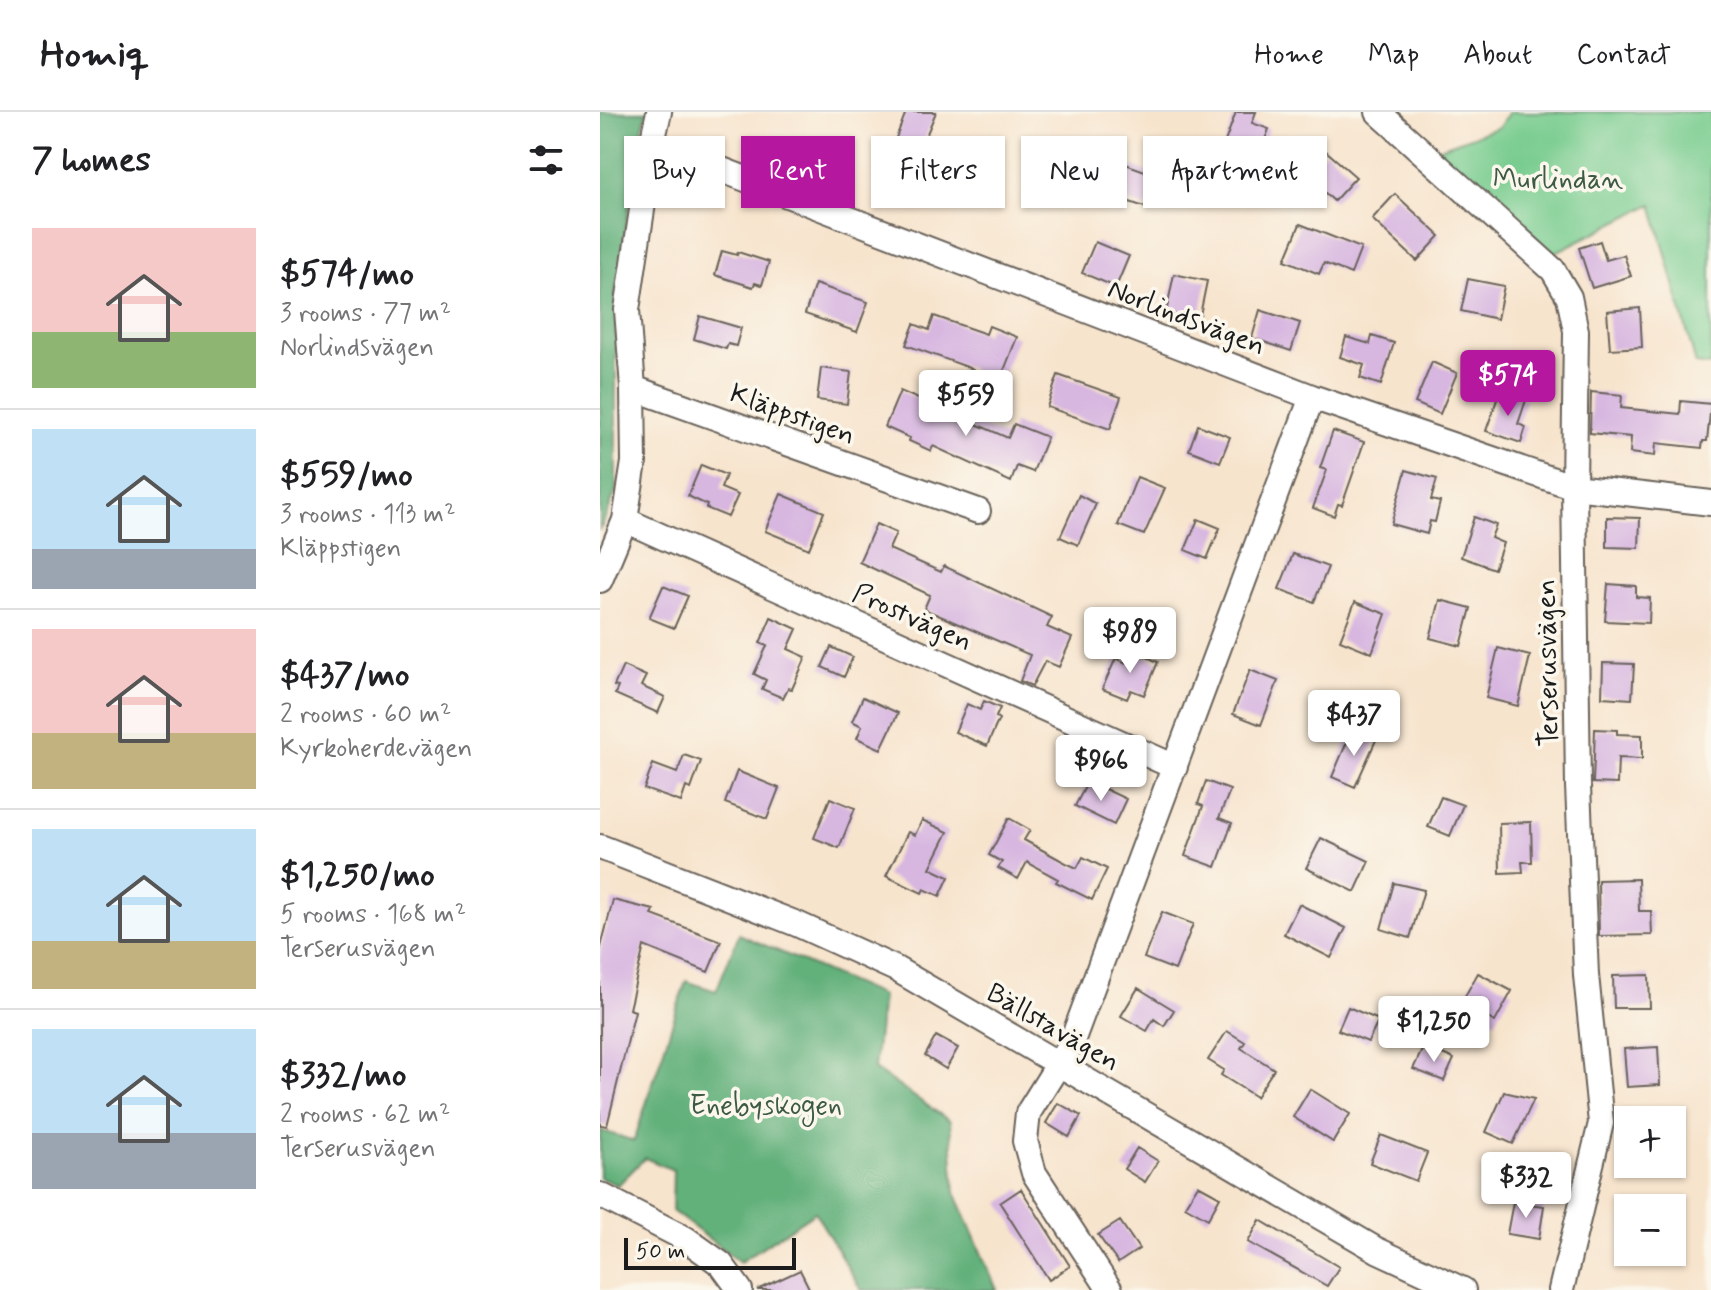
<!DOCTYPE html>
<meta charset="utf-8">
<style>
:root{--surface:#fff;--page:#f6f6f6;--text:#202124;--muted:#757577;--line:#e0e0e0;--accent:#b5179e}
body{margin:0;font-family:Mynerve,sans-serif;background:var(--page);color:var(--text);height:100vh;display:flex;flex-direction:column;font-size:30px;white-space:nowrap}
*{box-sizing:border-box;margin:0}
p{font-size:26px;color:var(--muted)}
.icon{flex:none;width:44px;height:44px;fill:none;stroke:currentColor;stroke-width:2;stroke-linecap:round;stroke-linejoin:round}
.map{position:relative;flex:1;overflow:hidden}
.sheet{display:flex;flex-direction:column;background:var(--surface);width:600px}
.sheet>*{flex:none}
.banner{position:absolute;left:24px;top:24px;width:760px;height:72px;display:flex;gap:16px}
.buttons{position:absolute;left:1014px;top:994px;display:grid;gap:16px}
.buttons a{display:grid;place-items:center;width:72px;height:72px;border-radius:0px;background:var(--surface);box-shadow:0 2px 6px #0004;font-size:40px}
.scale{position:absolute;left:24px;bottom:20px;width:172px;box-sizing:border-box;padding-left:8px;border:4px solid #1c1c1c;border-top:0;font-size:22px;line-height:28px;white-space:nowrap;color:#1c1c1c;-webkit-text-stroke:6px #fbf7ec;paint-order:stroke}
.price{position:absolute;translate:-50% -68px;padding:0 18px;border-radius:8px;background:#fff;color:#222;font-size:26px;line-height:52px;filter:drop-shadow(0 2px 4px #0008)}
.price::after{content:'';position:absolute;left:50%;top:48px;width:24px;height:18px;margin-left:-12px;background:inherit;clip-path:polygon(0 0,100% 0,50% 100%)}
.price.selected{background:var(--accent);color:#fff}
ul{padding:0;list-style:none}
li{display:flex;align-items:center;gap:24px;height:200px;padding:0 32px}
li+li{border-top:2px solid var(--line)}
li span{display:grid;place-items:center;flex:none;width:224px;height:160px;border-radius:0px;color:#555}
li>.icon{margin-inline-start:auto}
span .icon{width:96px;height:96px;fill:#fffc;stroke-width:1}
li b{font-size:34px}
h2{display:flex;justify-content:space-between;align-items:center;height:96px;padding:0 32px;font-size:34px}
.pill{padding:0 28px;border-radius:0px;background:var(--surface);box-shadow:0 2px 6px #0004;font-size:28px;line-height:72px}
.pill.selected{background:var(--accent);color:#fff}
header{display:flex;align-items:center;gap:48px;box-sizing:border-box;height:112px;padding:0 40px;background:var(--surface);border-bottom:2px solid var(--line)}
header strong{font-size:38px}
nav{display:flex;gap:44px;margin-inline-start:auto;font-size:28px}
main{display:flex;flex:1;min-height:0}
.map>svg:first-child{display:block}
.green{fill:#78cc8f;stroke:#4a7456;stroke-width:2}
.forest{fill:#62b07a;stroke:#3f664b;stroke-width:2}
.building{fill:#d7b6e0}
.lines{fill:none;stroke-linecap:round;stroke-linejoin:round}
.minor-casing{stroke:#69625a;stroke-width:28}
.minor{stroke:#fff;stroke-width:24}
.labels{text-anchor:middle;stroke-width:7;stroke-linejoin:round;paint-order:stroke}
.park-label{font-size:28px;fill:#3c5a44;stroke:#fbf7ec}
.street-label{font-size:28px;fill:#1c1c1c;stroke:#fbf7ec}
</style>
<header>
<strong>Homiq</strong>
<nav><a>Home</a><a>Map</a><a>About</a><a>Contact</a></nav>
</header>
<main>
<section class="sheet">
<h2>7 homes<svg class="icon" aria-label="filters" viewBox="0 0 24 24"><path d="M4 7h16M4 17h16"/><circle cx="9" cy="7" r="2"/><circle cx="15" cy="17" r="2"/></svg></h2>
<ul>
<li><span style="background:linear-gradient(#f6c9c9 65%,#8fb573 0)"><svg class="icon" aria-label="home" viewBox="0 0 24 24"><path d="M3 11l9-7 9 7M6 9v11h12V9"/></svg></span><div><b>$574/mo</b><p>3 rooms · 77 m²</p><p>Norlindsvägen</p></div></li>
<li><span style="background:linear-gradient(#bfe0f5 75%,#9aa5b1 0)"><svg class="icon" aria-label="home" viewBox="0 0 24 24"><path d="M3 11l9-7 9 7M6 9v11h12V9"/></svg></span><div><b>$559/mo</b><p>3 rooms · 113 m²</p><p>Kläppstigen</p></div></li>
<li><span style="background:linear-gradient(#f6c9c9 65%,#c2b280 0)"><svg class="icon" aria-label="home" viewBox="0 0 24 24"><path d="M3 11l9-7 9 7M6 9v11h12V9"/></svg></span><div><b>$437/mo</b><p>2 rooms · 60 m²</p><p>Kyrkoherdevägen</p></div></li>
<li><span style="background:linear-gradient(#bfe0f5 70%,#c2b280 0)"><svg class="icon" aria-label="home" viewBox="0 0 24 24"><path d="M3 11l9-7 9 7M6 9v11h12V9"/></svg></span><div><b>$1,250/mo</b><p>5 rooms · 168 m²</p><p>Terserusvägen</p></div></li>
<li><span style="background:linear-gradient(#bfe0f5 65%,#9aa5b1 0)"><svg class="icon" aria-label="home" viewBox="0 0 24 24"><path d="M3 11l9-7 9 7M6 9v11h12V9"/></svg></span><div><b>$332/mo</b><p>2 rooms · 62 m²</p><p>Terserusvägen</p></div></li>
</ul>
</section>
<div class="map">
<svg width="1111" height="1178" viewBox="0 0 1111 1178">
<rect width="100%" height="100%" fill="#fbf7ec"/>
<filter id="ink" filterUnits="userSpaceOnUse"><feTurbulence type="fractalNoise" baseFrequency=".0125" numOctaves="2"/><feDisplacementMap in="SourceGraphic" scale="16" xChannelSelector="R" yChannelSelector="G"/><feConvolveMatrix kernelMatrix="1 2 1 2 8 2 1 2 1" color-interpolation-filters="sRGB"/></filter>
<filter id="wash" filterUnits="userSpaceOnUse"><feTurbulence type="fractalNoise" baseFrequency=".006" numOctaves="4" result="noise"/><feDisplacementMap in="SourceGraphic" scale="32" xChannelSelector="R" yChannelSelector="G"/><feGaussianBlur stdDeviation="1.8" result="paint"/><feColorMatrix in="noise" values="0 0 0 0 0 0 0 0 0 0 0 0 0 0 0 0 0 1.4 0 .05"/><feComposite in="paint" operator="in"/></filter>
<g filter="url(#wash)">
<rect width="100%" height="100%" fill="#f7e4cd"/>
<path class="green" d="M909,0h202v254l-15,-2 -44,-160 -106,53 -112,-107 65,-23z"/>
<path class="forest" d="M0,0h47l-8,30 -23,148v201l-16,40z
M139,822l143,62 -8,73 76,52 5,71 42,98h-136l-46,-78 -75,50 -68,-51 1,-41 -28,-12 -27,27 -18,-7v-48l34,11 52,-160 30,10z"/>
<g id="blocks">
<path class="building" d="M306,0h30l-15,36 19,7 -12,30 -20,-8 -4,9 -23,-9z
M636,0h20l-4,11 17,6 -13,34 -34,-13z
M445,27l27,9 -11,33 -27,-10z
M726,39l30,26 -22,24 -29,-26z
M506,45l53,19 -12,32 -52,-18z
M795,82l45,42 -23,25 -45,-42z
M700,112l61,24 -10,26 -27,-11 -5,11 -34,-14z
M1000,129l6,19 18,-5 7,21 -39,12 -13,-40z
M495,130l34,14 -13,31 -34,-14z
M122,139l15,4 1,-3 31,10 -7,23 -7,-2 -2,4 -38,-12z
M574,162l33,7 -8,39 -33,-7z
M868,167l36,7 -7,33 -36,-8z
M215,172l53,18 -11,30 -52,-18z
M1040,196l2,39 -32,2 -3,-38z
M660,198l40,13 -9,28 -39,-13z
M100,204l41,12 -5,18 -8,-2 -2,5 -32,-10z
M334,204l52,18 3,-8 28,11 -19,49 -28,-11 3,-6 -67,-24 8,-21 15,6z
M772,224l22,7 -13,42 -21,-7 4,-13 -24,-8 6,-20 24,7z
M832,250l25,11 -17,41 -25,-11z
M221,256l30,4 -4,32 -30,-4z
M458,263l63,22 -11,32 -63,-22z
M300,279l108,47 6,-14 33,13 -14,35 -16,-6 -6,16 -78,-36 -2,5 -22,-10 1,-3 -25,-11z
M900,279l26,9 -8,24 8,3 -5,16 -35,-12z
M991,280l31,3 -1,13 59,6 1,-13 30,3 -4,37h-4l-1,7 -46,-5 -1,13 -25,-3 1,-16 -41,-4z
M598,313l32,12 -10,25 -31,-12z
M733,319l31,11 -22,63 -4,-1 -4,12 -21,-8 14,-38 -7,-2z
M101,353l25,10 -5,13 17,7 -10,22 -22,-9 1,-3 -19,-9z
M806,358l31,9 -6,21 9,2 -5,20 -5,-1 -3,13 -36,-10z
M537,365l28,11 -21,47 -26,-10z
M181,382l43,18 -15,37 -44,-18z
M479,383l17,9 -18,41 -18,-8z
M874,405l22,8 -5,13 12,5 -9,26 -33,-12z
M1007,405l33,1 -1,30 -32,-1z
M598,407l22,9 -13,31 -22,-9z
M276,412l20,9 -7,16 52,23 3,-6 108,51 -5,10 25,11 -13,29 -14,-6 -13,25 -12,-5 10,-26 -106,-46 6,-14 -71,-33z
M693,442l35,13 -14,35 -35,-13z
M1008,472l28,2v11l14,1 -1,25 -44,-2z
M63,474l25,10 -14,32 -25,-10z
M840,488l31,8 -10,38 -31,-8z
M755,490l31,12 -14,39 -32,-13z
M171,505l26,12 -9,20 18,8 -14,32 -4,-1 -5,10 -21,-9 4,-9 -12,-6 13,-28 -7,-3z
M231,535l22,10 -9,20 -22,-10z
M898,536l32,8 -12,50 -32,-8z
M532,538l26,12 -14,33 -13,-5 -4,9 -25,-10 14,-31 10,5z
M1003,551l31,1 -2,35 -30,-2z
M23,554l23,10 -5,10 24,11 -7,16 -43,-19 3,-7 -4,-1z
M650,558l28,11 -17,44 -28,-11z
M263,585l35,16 -17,36 -24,-11 5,-12 -10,-5z
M384,589l16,7 -4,9 3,2 -12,27 -32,-14 12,-28 13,6z
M995,617l22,1v4l25,1v24l-24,-1 -1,26 -24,-1z
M752,618l24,10 -21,47 -23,-10z
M84,643l17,6 -10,28 -5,-2 -5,15 -37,-13 9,-25 24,9z
M137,659l42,17 -12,31 -42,-16z
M488,669l38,18 -12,26 -39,-19z
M606,669l24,9 -11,28 13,5 -16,44 -31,-11 18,-50 -5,-2z
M841,685l22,8 -13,31 -22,-9z
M230,686l25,10 -16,40 -25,-10z
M409,706l21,12 -6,10 42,23 11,5 6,-11 24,12 -15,31 -36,-18 2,-3 -31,-17 -9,17 -20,-11 4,-6 -13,-7z
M322,708l26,12 -18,36 19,9 -9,19 -16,-7 -2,4 -36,-17 22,-44 7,3z
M931,710l1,40h-10l1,10 -23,1 -1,-50z
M721,726l48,23 -14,31 -49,-24z
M1038,767l1,32h12l1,24 -53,1 -1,-56z
M794,771l30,7 -14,48 -29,-9z
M13,788l41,10 -2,5 69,26 -13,31 -64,-26 -15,63 6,2 -28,115 -7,-1v-174z
M699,792l47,24 -15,30 -47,-24z
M562,800l31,12 -18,46 -31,-12z
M878,861l34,18 -17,31 -34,-19z
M1049,863l1,33h-36l-1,-32z
M538,876l36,22 -10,16 -10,-7 -7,12 -26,-15z
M748,895l31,13 -11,22 -30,-12z
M627,919l18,11 -4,6 33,21 -18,28 -35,-22 3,-5 -16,-10z
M336,924l22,12 -12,21 -21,-13z
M824,934l30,13 -10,22 -31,-12z
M1058,935l2,38 -33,2 -3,-38z
M710,977l40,25 -17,28 -40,-25z
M904,980l30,7 -21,45 -27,-12z
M458,991l23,13 -12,21 -23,-14z
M781,1023l46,18 -11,28 -46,-18z
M537,1036l21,13 -13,21 -21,-13z
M598,1073l22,12 -12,22 -23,-13z
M421,1077l49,77 -21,14 -49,-77z
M913,1090l31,4 -5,33 -32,-5z
M660,1108l79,47 -12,19 -79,-44z
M520,1109l19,28 -21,14 -20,-28z
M200,1158l10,20h-53z"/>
</g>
</g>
<g filter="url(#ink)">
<use href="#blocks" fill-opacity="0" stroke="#69625a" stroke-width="2"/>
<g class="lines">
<defs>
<path id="minor" d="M778,0l175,158 16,27 7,34 -2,156 4,299 8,189 15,148 -40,167
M52,31l660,254 262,90 137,16
M33,276l345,123
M25,408l550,247
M0,468l25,-60 9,-58 -1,-74 -6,-78 25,-167 7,-31
M0,735l197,77 99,45 481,281 86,40
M0,1083l86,44 35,25 19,26
M510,1178l-76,-117 -9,-32 3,-28 43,-69 241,-647"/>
</defs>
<use href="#minor" class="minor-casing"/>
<use href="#minor" class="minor"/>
</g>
</g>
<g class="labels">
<g class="park-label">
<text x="958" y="76">Murlindan</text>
<text x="166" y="1002">Enebyskogen</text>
</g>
<g class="street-label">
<text transform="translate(587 204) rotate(21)" y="10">Norlindsvägen</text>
<text transform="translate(193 301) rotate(20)" y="10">Kläppstigen</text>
<text transform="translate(313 504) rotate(24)" y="10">Prostvägen</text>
<text transform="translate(946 551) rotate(-91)" y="10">Terserusvägen</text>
<text transform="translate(454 914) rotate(30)" y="10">Bällstavägen</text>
</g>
</g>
</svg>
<div class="buttons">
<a>+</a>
<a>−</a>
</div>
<div class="scale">50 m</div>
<b class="price selected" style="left:908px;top:306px">$574</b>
<b class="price" style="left:366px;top:326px">$559</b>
<b class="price" style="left:530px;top:563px">$989</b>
<b class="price" style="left:754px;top:646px">$437</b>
<b class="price" style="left:501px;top:691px">$966</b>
<b class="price" style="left:834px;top:952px">$1,250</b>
<b class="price" style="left:926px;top:1108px">$332</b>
<div class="banner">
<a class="pill">Buy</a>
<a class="pill selected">Rent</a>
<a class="pill">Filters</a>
<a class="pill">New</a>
<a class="pill">Apartment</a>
</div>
</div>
</main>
